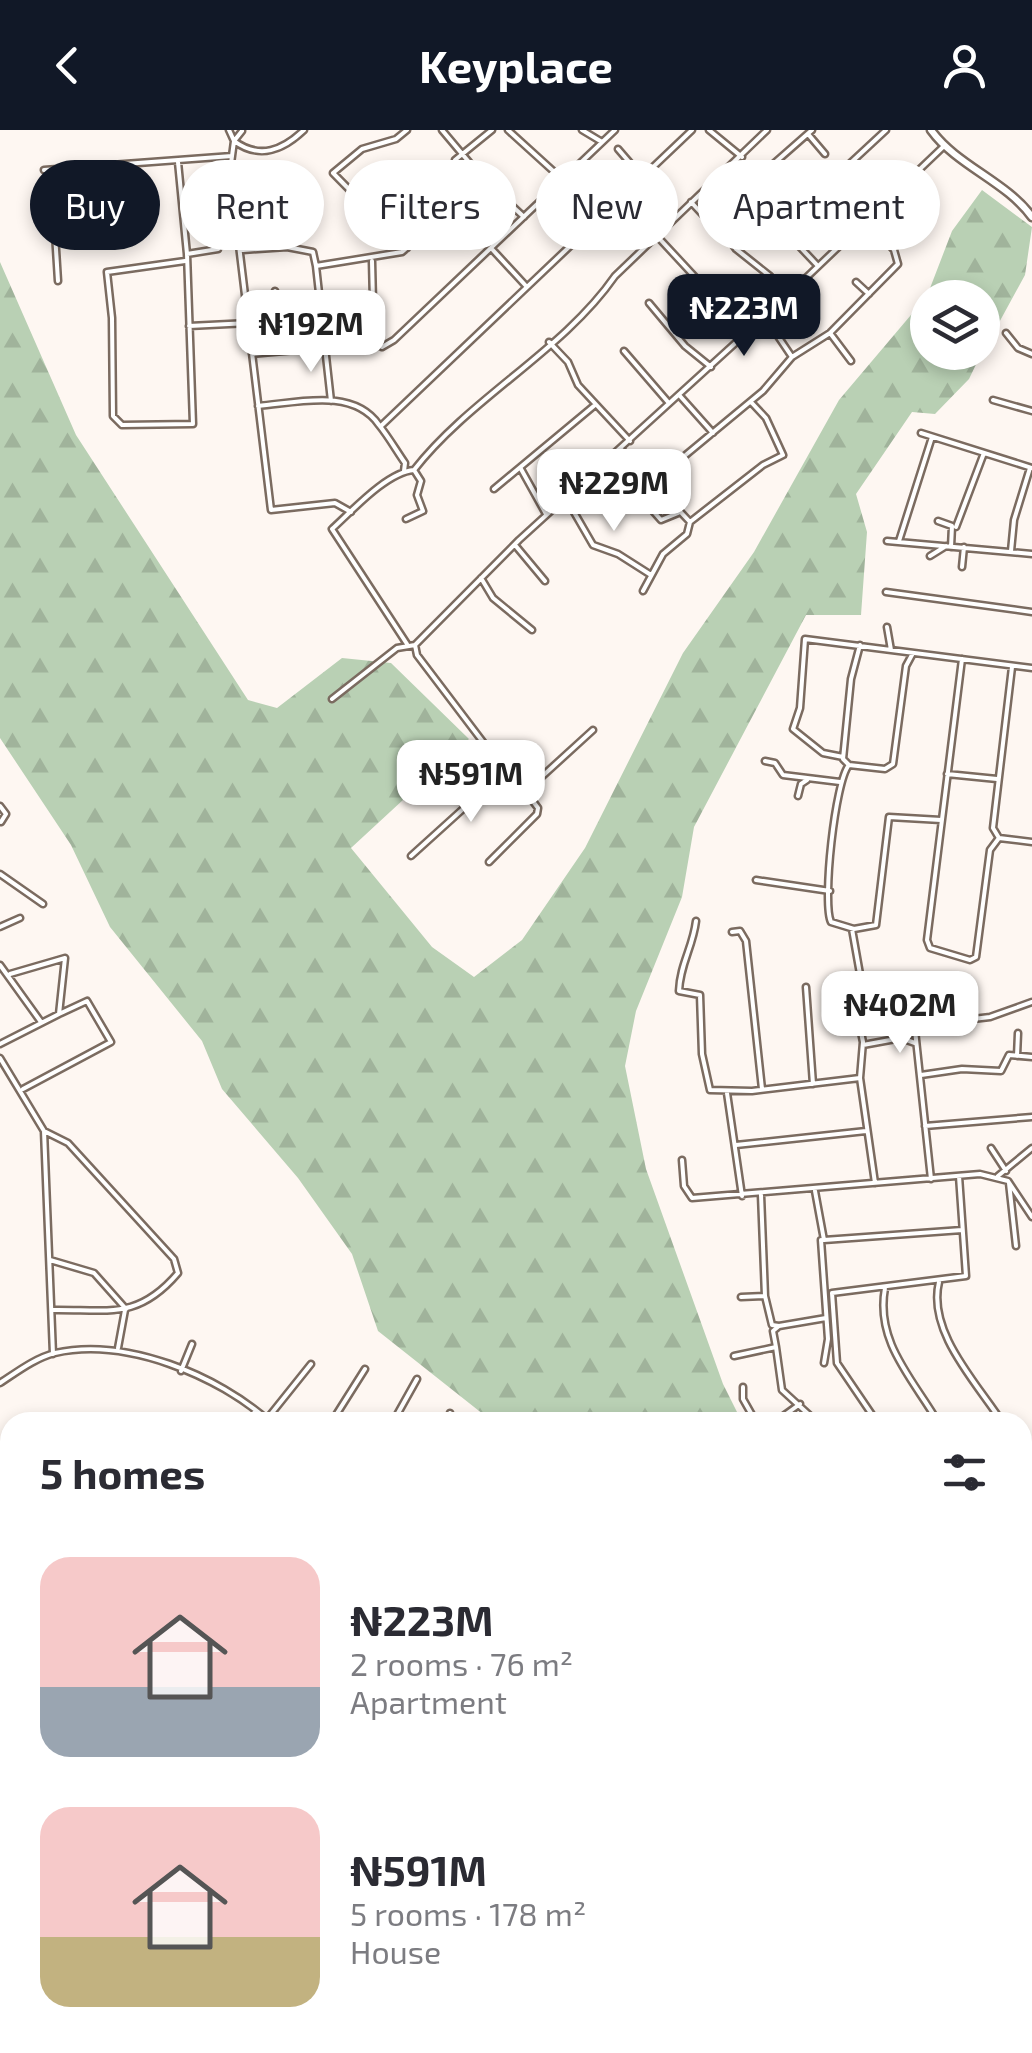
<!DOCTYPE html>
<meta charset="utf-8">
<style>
:root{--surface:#fff;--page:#f7f7f7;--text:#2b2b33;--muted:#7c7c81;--accent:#111827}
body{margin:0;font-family:"Exo 2",sans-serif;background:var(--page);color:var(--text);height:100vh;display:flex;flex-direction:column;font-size:38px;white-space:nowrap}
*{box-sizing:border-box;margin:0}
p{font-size:32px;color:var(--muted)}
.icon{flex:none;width:55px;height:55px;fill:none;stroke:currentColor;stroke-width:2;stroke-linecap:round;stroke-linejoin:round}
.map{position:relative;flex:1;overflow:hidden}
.sheet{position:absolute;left:0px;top:1282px;width:1032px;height:642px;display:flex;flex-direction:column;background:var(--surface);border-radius:30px 30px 0 0;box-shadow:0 5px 15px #0003}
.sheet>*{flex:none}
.top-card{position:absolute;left:30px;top:30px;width:972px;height:90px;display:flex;gap:20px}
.buttons{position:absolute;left:910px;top:150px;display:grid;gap:20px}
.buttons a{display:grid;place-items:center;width:90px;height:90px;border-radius:50%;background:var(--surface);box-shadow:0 5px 15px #0003;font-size:50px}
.price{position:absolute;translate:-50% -85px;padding:0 22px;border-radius:20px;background:#fff;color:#222;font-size:32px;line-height:65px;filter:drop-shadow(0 2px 5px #0008)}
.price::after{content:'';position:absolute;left:50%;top:60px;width:30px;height:22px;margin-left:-15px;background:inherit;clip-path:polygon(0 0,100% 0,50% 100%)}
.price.on{background:var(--accent);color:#fff}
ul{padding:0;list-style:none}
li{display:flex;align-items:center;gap:30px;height:250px;padding:0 40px}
li span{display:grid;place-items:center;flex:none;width:280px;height:200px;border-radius:30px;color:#555}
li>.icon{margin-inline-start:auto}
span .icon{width:120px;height:120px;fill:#fffc;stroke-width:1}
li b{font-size:42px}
h2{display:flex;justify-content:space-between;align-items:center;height:120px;padding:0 40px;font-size:42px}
.pill{padding:0 35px;border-radius:45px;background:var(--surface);box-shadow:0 5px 15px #0003;font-size:35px;line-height:90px}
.pill.on{background:var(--accent);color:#fff}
header{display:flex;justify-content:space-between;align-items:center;height:130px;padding:0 40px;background:var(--accent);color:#fff;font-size:45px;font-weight:700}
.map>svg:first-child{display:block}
.forest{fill:url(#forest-firs)}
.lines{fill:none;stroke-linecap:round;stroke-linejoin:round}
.street-casing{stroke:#7b6b60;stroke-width:9}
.secondary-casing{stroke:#7b6b60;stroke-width:11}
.street{stroke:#fff;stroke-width:4}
.secondary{stroke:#fff;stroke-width:6}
</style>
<header><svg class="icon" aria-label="back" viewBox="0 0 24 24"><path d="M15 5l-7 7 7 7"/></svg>Keyplace<svg class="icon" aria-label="person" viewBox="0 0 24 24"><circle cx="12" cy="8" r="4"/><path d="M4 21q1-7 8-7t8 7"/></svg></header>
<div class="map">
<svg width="1032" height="1923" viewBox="0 0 1032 1923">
<defs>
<pattern id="forest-firs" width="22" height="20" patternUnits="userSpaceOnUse" patternTransform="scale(2.5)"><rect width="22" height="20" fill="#b9d0b4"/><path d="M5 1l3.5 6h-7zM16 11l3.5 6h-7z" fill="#a0b39b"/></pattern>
</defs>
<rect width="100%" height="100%" fill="#fef7f2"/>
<path class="forest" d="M982,60l50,37 -7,48 -42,77 -1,-54h-54v54h54l-13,27 -34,35 -23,-2 -56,82 11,38 -6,83h-55l-112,212 -12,70 -46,114 -11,55 21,103 77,215 19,38h-249l-115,-91 -26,-77 -54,-76 -76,-89 -20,-48 -92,-114 -39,-82 -71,-107v-476l76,173 172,265 29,8 65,-50 49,5 78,76 -118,109 81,99 42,30 48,-37 63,-92 98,-195 71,-101 85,-152 88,-104 25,-65z
M0,1396l10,3v115l-10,-5z
M1032,1530v393h-425l-9,-8h424v-382z
M10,1655v143l-10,3v-140z"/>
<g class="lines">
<defs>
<path id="street" d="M229,0l5,11 8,-10
M304,0c-21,20 -44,30 -70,11l-4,30 41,339 64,-7 16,9
M442,0l42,50
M508,0l54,49
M582,0l20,12
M709,0l33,27
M808,4l17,20
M618,19l25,29
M455,30l37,-30
M178,32l9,92 31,-5
M44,40l188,-14
M51,40l7,111
M907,55l15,18
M751,56l36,36 99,-92
M546,66l36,40
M691,72l14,15h8l23,32 34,27 16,21
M713,87l99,-87
M785,101l33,35
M657,106l90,97
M407,118l-74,-75 29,-24 34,-10 11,-9
M491,118l36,39
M243,120l44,-3 26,5 3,14
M185,131l-78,11 5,46 1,98 9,9 71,-1 -6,-170
M856,152l13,12
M272,172l48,-5
M649,173l36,43 26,21
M245,174l27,-2 3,-11
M765,187l27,40
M189,196l60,-3
M830,203l21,28
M1006,203l12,15 14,6
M549,212l19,20 10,23 52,56
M624,221l44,51
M252,224l122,-11 -2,-82 2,82 8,4 12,-7 221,-210
M680,266l33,37
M993,270l39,11
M331,271l-15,-135 86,-14 82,-72 40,37
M258,276c38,-3 95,-19 121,19 9,11 17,25 26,38l-1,8
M381,296l311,-296
M921,303l111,35
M622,320l68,72
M670,338l93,-77 29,-34 38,-24 68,-69 -4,-14 -26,-30
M521,339l25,45
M654,357l-8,16 15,17 17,-7
M494,359l101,-84
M567,370l26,45 25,9 33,21
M406,389l17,-8 -6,-16 4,-14 -7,-11
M938,391l14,5 -1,21
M956,397l28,-74
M887,411l145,13
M899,411l33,-104
M515,415l30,36
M1011,421l3,-31 16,-52
M930,426l16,-10
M962,437l2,-20
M481,448l12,20 39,32
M643,461l20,-37 24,-20 3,-12 73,-57 20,-10 -17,-37 -15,-16
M886,462l146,20
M887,497l4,23
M407,514l-75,-115c20,-18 55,-57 82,-59 57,-73 149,-119 201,-194l152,-146
M415,515l2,10 88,116 9,5 24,32 -1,6 -48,48
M962,529l-35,281 3,8 40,12 6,-3 14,-107 9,-12
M332,569l65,-51 18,-3 104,-105 267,-243 157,-150
M843,627l-20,-4 -30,-24 7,-21 5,-69 227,29
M765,631l10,2 8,12 57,7
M849,635c-14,16 -27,138 -18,157l23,7 22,-4 13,-108 52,3
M849,635l36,4 8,-5 13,-98 7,-13
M849,635l-6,-6 8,-80 9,-34
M947,644l50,5
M522,657l14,-5 57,-52
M798,666l3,-12 6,-4
M0,676l6,8 -5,8
M999,708l-6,-10 19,-161
M999,708l33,4
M411,726l94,-85
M0,744l43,30
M756,750l74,11
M696,791c-3,26 -16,43 -17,70l21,4 2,59 8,36 42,1 108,-13
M0,797l20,-9
M852,799l8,45 -6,23 9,45 -3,36 15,105
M732,802l8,-1 6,10 16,148
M0,835l41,57
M897,853l14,10 20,186
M806,857l7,97
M913,896l77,-9 42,-15
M0,914l59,-30 6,-56 -55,16
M863,915l38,-7 14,5
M1017,926l1,-23
M0,928l44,73 9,223
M921,945l41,-6 39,2 8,-16 23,2
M23,959l88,-47 -24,-41 -28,13
M727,963l15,103
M925,996l107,-9
M44,1001l24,12 106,116 4,14c-41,48 -71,36 -126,37
M736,1015l130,-14
M991,1018l15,23
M682,1030l2,26 8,12 288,-24 28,7 24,36
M998,1046l34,-28
M1009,1053l7,63
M815,1061l9,49 138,-10
M761,1065l4,101 7,29 7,1
M821,1110l7,99 -4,24
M50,1130l44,13 32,36
M939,1152c-12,50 38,101 63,140
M885,1158c-10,54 28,91 53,134
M741,1167l24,-1
M779,1196l47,-8
M776,1217l6,43 35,32
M118,1218l7,-38
M734,1226l42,-9 -3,-16 6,-5
M181,1241l11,-27
M0,1253c17,-11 35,-25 55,-30 70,-16 163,22 215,69
M743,1257v12l13,23
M450,1283l3,9
M336,1285l29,-46
M267,1289l44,-55
M245,1292l11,-11
M328,1292l8,-7 7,7
M393,1292l24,-43
M775,1292l25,-18
M877,1292l-40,-59 -5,-70 134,-17 -7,-100
M1022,1325l10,12
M1022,1365l10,-7
M1022,1426l10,-4
M0,1570l10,-5
M0,1631l10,-5
M0,1812l10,-4
M0,1848l10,17
M37,1915l3,8
M412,1915l3,8
M0,1917l10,-5
M112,1923l3,-8
M167,1923l3,-8
M225,1923l1,-8
M279,1923l2,-8"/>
<path id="secondary" d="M931,0c26,36 75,51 101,87"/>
</defs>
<use href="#street" class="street-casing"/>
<use href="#secondary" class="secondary-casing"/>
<use href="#street" class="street"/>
<use href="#secondary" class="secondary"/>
</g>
</svg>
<div class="buttons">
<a><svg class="icon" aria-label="layers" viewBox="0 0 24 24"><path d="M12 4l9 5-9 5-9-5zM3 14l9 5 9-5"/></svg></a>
</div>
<b class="price on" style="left:744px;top:229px">₦223M</b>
<b class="price" style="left:311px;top:245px">₦192M</b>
<b class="price" style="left:614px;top:404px">₦229M</b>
<b class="price" style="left:471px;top:695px">₦591M</b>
<b class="price" style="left:900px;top:926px">₦402M</b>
<div class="top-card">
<a class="pill on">Buy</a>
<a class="pill">Rent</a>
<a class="pill">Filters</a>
<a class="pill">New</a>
<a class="pill">Apartment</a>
</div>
<section class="sheet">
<h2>5 homes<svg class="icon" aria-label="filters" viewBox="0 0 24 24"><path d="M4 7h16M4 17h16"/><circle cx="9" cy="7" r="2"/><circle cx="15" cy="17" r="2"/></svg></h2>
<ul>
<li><span style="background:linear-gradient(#f6c9c9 65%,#9aa5b1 0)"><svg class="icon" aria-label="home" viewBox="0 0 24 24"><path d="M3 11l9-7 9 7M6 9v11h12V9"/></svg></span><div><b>₦223M</b><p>2 rooms · 76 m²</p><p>Apartment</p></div></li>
<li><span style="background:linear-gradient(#f6c9c9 65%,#c2b280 0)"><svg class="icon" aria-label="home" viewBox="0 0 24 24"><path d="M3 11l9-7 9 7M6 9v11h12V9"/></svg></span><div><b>₦591M</b><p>5 rooms · 178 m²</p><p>House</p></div></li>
</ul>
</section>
</div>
